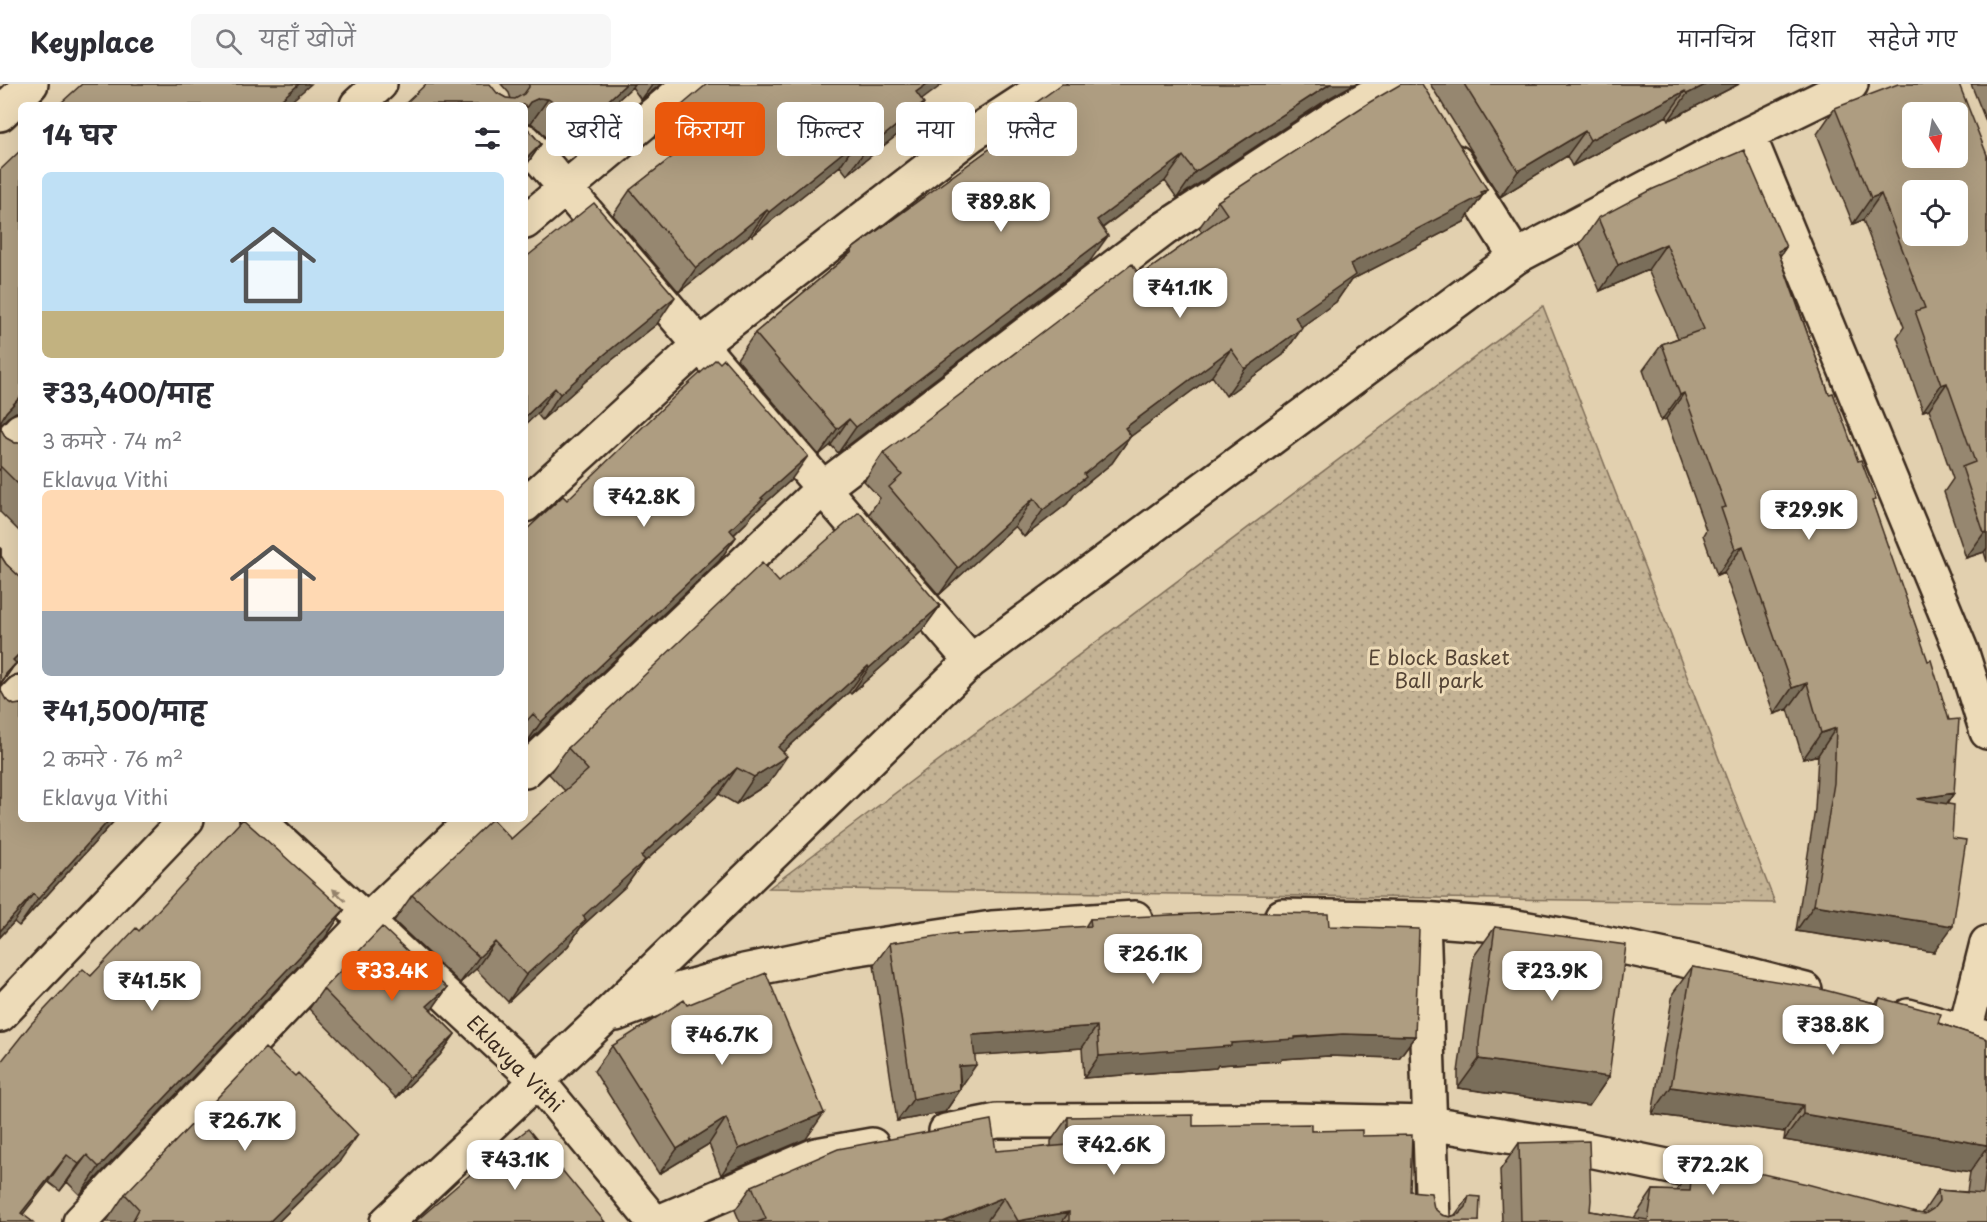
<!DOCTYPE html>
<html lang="hi">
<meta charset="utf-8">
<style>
:root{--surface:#fff;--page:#f7f7f7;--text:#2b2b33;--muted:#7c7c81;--line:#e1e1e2;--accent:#ea580c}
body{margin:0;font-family:"Playpen Sans","Playpen Sans Deva",sans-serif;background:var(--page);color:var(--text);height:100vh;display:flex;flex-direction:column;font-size:22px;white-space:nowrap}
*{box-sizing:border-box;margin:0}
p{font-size:20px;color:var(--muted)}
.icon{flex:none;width:33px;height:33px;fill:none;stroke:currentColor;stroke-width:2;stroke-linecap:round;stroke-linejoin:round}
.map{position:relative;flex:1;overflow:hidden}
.sheet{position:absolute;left:18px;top:18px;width:510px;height:720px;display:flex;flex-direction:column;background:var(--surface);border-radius:9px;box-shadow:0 6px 24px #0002}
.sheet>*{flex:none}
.banner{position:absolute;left:546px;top:18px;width:570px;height:54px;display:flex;gap:12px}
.needle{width:39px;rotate:169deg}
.buttons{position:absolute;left:1902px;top:18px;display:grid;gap:12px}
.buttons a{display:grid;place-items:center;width:66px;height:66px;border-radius:9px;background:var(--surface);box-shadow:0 6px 24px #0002;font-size:30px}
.price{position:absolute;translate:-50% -51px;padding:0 14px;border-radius:12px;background:#fff;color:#222;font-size:20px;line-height:39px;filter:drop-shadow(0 2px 3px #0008)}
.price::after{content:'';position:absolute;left:50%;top:36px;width:18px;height:14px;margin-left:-9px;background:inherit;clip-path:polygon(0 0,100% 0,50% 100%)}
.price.selected{background:var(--accent);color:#fff}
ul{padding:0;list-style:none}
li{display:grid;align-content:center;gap:12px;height:318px;padding:0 24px}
li span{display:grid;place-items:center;height:186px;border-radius:9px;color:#555}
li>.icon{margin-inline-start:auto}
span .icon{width:108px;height:108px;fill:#fffc;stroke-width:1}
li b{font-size:26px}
h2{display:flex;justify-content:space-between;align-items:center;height:72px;padding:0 24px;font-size:26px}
.chip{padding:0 21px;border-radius:9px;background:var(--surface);box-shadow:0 6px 24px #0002;font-size:21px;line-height:54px}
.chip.selected{background:var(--accent);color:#fff}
header{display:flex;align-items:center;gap:36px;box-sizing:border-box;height:84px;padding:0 30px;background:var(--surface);border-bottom:2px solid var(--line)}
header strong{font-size:28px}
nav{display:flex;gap:33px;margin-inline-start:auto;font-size:21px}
.search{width:420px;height:54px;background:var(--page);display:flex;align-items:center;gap:15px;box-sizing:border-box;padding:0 21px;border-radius:9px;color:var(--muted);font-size:22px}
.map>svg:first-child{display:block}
.park{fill:url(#park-dots);stroke:#7f6e59;stroke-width:1.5}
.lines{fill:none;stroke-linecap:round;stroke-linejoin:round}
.street-casing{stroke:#3b2a1e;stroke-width:38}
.street{stroke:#eddbb8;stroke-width:33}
.wall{fill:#96876f;stroke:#3b2a1e;stroke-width:1.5}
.shaded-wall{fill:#7a6e5a;stroke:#3b2a1e;stroke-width:1.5}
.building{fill:#ae9d81;stroke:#3b2a1e;stroke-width:1.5;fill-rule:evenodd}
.oneway{fill:#94826b}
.labels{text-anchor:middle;stroke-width:6;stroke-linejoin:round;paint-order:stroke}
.park-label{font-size:20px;fill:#564536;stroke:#eddbb8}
.street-label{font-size:20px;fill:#3b2a1e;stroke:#eddbb8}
</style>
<header>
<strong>Keyplace</strong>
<div class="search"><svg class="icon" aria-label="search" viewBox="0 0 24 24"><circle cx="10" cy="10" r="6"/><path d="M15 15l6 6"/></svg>यहाँ खोजें</div>
<nav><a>मानचित्र</a><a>दिशा</a><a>सहेजे गए</a></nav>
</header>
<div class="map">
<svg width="1987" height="1138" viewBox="0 0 1987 1138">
<defs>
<pattern id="park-dots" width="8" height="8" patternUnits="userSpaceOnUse" patternTransform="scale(1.5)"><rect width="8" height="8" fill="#c3b294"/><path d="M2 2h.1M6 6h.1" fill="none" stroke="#a09178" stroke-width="1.8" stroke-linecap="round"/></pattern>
</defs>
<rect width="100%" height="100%" fill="#e2d0af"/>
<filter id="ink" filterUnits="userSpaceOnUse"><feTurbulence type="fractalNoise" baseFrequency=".0167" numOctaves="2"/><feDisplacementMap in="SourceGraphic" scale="12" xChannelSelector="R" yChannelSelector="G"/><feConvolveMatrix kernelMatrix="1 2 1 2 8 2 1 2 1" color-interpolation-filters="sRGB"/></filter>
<g filter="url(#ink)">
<path class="park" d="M1543,222l232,597 -1006,-15z"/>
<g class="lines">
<defs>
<path id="street" d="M357,21l23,-21
M0,30l31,-30
M1748,50l213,516 26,82
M525,57l446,520
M1456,78l60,95
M525,138l165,-138
M0,368l21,-22
M525,421l175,-160 271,-210 78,-51
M0,630l21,-22
M525,687l298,-283 341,-259 177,-116 51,-29
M257,735l280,261 117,142
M1282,832l141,3 88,7 88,16 113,24 93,24
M1423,835l10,303
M616,930l65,-25 63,-18 101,-21 147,-22 143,-10
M0,931l187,-196
M1908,932l79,22
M1965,947l22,-88
M946,1047l51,-10 296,-1 137,3 150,25 154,32
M80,1138l287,-301 107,-102
M387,1138l216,-203 368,-358 545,-404 232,-123 103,-50
M659,1138l157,-67 56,-10"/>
</defs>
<use href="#street" class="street-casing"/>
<use href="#street" class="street"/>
</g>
<path class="wall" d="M501,0h160l-20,16 -9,-13 -63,58 -10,-10 -8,8 -12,-14 -8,-6h-6l3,6 13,15 -16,23v-62h-121l93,-12 9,5 5,1 -2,-6z
M1430,0h309l-70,36 -2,-4 -95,50 -5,-10 -67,41z
M1971,0h16v40z
M1331,13l-154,101 -12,-17 -62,47 -13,33 -252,192 -7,-8 -12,10 -82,-96 18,-26 91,-76 5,-7 154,-112 17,-25z
M922,16l-15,27 -60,48 -7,-9 -88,70 -2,-1 -71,57 -66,-77 17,-25 51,-40 -16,-21 17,-24z
M1835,24l152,47v407l-3,-10 -18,6 -22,-66 9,-13 -24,-70 -6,2 -26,-74 7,-10 -41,-107 -10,4 -36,-90z
M0,86l16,242 -8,5 -7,7v5l5,9 9,5h6v90l-21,-21z
M1487,105l-23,33 -113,58 -15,22 -35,25 1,1 -19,27 -57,41 -14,-20 -82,61 -18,26 -37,30 -8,11 -43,33 -9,-11 -76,69 -70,-81 11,-16 -16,-17 19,-28 257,-177 62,-44 -3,-4 19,-27z
M1598,134l188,29 -6,9 49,138 44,110 81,289 -7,11 -13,148 -138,-21 19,-122 3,-54 -15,4 -15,-50 -14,5 -50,-142 -7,3 -14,-40 3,-5 -40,-111 -5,2 -18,-51 19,-26 16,-6 -30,-68 -48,21 -20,-47z
M525,174l132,66 -70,56 -45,40 -5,-6z
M791,396l-39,35 -6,8 -12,12 2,2 -17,24 -194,184v-214l42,-31z
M0,464l1,1v7l5,8 15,14v81l-8,8 -12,17v7l5,9 8,5 7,-1v115h95l-97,107 -5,-4 -14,15z
M779,498l161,24 -19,26 -70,62 -2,-2 -66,60 -14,31 -33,21 -17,-10 -78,71 -15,21 -45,41 -13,19 -60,56 -32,-33 -16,14 -66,-62 18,-26 99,-56 54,-48 -16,-17 19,-26z
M344,826l-19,28 -245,257 -13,-13 -7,9 -12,-9 -25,32 -23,8 91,-246 48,-45z
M1090,835l239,7 86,110 -16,22 -71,-2 -46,3 -2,2 -62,4 -2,3 -132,10 -2,-30 -107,7 -15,32v3l-15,22 -48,9 -23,-156 16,-22 67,-8 128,-8z
M1495,843l114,150 -20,29 -131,-18v-16l16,-116z
M1692,883l184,36 4,-5 58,25 49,16v183h-485l-2,-52 19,-27 71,68 44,7 19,-28 23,1 16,-23 224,45 6,1 16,-24 29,2 3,-20 -186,-32 1,-8 -133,-18 21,-121z
M447,904l-16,22 24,24 -15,21 -44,43 -87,-89 14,-20z
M687,921l119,134 -85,36 -12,-31 -50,30 -65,-103 18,-25z
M1068,1033l125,9 118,5 51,5 48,55 32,24 8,2 5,-2 14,-19 10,25 -739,1 -5,-12 17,-24 299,-40v-5z
M339,1078l-61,60h-172l19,-28z"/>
<path class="shaded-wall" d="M299,0h12l-24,21h-12z
M626,0h8l-2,3 -63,58 17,-24z
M653,0h8l-20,16z
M927,0h16l-44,33 17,-25z
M1330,0h24l-23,13 -154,101 18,-26z
M1707,0h32l-70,36 18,-26z
M1685,7l-18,25 -95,50 18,-26z
M539,14l9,1 -17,24h-6v-14l5,-7z
M924,19l-17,24 -60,48 18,-24z
M576,26l-17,25 -8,8 17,-25z
M1585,47l-18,25 -67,41 18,-26z
M857,57l-17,25 -88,70 17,-24z
M541,60l-16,23v-7z
M1183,72l-18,25 -86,64 18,-25z
M1487,105l-23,33 -113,58 -15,22 -60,43 19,-28 55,-53z
M1881,110l-18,26 -10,4 18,-26z
M767,126l-17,25 -71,57 17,-24z
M1108,152l-18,25 -252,192 18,-26z
M1666,160l-18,26 -48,21 18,-26z
M1786,163l-18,26 10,-22z
M675,213l-18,27 -70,56 -45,40 18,-26 45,-40z
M1302,244l-19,27 -57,41 19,-27z
M1231,265l-19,27 -82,61 -18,26 -37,30 -8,11 -43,33 19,-27 41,-36 41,-46z
M1947,299l-18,26 -6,2 18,-26z
M555,304l-18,26 -12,11v-8z
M1684,309l-18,26 -5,2 19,-26z
M21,312v16h-5l-8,5 -8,8v-5l6,-8z
M849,335l-18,26 -12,10 18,-26z
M808,372l-17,24 -39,35 -6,8 -33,31 17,-24 31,-32z
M1034,414l-19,28 -76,69 19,-27z
M1987,448v16l-3,4 -18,6 18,-25z
M736,453l-17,24 -194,184 16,-23z
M1743,462l-19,26 -7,3 18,-26z
M940,522l-19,26 -70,62 18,-26z
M21,568v7l-8,8 -13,19 13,-26z
M868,582l-19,26 -89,81 18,-26z
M1807,599l-19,26 -14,5 18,-26z
M1836,644l-18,27 -15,4 18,-26z
M787,672l-18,27 -33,21 18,-27z
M737,684l-18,26 -78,71 -15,21 -45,41 -13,19 -60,56 18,-27 115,-119z
M1954,709l-18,26 -19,-20z
M110,735h6l-97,107 19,-27z
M33,810l-19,28 -14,15v-6z
M1814,821l139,21 -19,26 -138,-21z
M344,826l-19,28 -245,257 19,-28z
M495,858l-19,27 -16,14 19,-26z
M447,904l-14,20 -21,18 15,-20z
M1097,942l-15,22 -126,9 16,-22z
M455,950l-15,21 -44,43 14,-20z
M1343,950l72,2 -16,22 -71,-2 -46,3 -2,2 -62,4 -2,3 -132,10 15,-22 132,-13z
M1479,975l130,18 -20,29 -131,-18z
M976,981l-15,22 -2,-21z
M1671,1003l132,18 -18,27 -133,-18z
M960,1006l-15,22 -48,9 16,-22z
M824,1029l-18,26 -85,36 18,-26z
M1803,1030l184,31v3l-17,24 -186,-32z
M726,1034l-17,26 -50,30 18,-25z
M358,1051l-19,27 -61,60h-9z
M67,1071l-19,27 -31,40 4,-9z
M87,1071l-20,27 -7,9 19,-27z
M1004,1113l-17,24 -1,1h-43z
M1069,1128l-7,10h-45l1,-1z"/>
<path class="building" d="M82,0h217l-24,21h-210l-3,-3z
M426,0h64l7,9 9,5 9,1 9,-5 5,-7v-3h97l-40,37 -10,-11 -8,8 -12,-14 -8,-5 -9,-1 -9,4 -5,7v-4h-121z
M707,0h220l-11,8 8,11 -59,48 -8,-10 -88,71 -2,-2 -71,58 -66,-78 74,-58 -22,-27z
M1062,0h268l-135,88 -12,-16 -86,64 11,16 -252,191 -7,-8 -12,10 -82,-96 97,-81 -1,-2 177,-129 -6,-8z
M1401,0h21l65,105 -6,3 2,3 -133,69 5,11 -60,42 7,11 -57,41 -14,-20 -106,79 6,8 -47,38 2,3 -43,33 -9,-12 -76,70 -69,-81 13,-12 -19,-22 249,-189 8,12 87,-62 -9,-13 152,-99z
M1464,0h243l-20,10 -2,-3 -95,49 -5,-9 -67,40z
M1898,0h61l28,71v377l-3,1 -22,-66 13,-5 -28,-79 -6,2 -26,-74 10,-3 -44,-114 -10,4 -36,-90zM1912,28h46v46h-46zM1912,106h46v46h-46z
M525,39l3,6 13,15 -16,16z
M21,66v246l-15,16 -5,9v8l5,9 9,5h6v44l-21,-21v-296z
M1744,66l42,97 -8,4 51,143 4,-1 25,68 3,-1 15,40 -4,1 56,160 3,-1 18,60 10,-1 -5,74 -37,6 37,6 -2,33 14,2 -13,86 -139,-21 20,-122 2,-55 -15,5 -14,-50 -15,5 -49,-142 -8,3 -14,-41 5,-1 -42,-114 -4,2 -18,-51 42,-15 -38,-85 -48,21 -20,-47 55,-29z
M594,119l81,94 -70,57 -45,40 -5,-6 -30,29v-159z
M716,275l4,4 4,-4 84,97 -47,42 2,1 -33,31 6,7 -195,185 -8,-8 -8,9v-192l38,-35 4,4 108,-104z
M859,428l81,94 -71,62 -1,-2 -90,81 9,9 -33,21 -17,-9 -96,88 4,4 -62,56 3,4 -60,55 -31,-33 -16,15 -67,-62 80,-76 19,20 77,-69 -20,-22 194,-185 17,19z
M0,464l1,1v7l5,8 15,14v74l-8,8 3,3 -10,11 -5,9v8l5,9 8,5 7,-1v115h89l-72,80 -5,-5 -33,37z
M243,735l101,91 -245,257 -12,-12 -8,9 -12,-9 -46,58 12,9h-33v-159l31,-39 52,-55 8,7 45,-48 3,3z
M1232,828l96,2 1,12 90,3 -4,107 -72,-2 -48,3v2l-64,4v3l-132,10 -2,-30 -125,9 4,30 -17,1 1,24 -47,9 -23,-156 67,-10v2l134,-9 -1,-7z
M382,843l65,61 -20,18 28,28 -45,44 -87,-89z
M1495,843l131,18 -17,132 -130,-18v-16z
M1692,883l125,21 61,16 2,-6 61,16 -3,9 49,16v106l-184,-31v-9l-132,-18z
M766,889l58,140 -85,36 -13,-31 -49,31 -65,-103 72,-46 3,5z
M265,964l30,28 3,-3 60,62 -89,87h-137l7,-13 -14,-15z
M1193,1031v11l118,-2v7l51,-1v6l50,-1 -2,56 21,2 3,15 8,7 8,2 9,-3 7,-7 3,-11 11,1 -1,24 -410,1v-10l-51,9 -14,-24 -61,25h-186l9,-3 -14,-33 86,-37 153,-29 5,31 72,-6v-28z
M528,1045l77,93h-190l51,-44z
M1589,1057l2,59 -1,11 58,9 5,-30 37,1 2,-23 71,6 44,10 109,29 9,1 8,-5 6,-8 -1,-11 45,4 4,-35v63h-466l-2,-79z"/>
<defs><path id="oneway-solid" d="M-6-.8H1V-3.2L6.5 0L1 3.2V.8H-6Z" transform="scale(1.5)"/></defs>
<use class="oneway" href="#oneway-solid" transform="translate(339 811) rotate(-137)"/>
</g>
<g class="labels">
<g class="park-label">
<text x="1439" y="581">E block Basket<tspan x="1439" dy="23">Ball park</tspan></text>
</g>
<g class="street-label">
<text transform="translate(515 980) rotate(45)" y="7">Eklavya Vithi</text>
</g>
</g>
</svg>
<div class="buttons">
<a><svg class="needle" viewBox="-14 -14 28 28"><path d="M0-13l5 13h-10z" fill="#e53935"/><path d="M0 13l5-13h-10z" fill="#7c7c81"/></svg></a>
<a><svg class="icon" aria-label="locate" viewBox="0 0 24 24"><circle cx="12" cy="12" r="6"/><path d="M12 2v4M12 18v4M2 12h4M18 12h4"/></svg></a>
</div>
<b class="price" style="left:1001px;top:149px">₹89.8K</b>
<b class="price" style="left:1180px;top:235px">₹41.1K</b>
<b class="price" style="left:644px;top:444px">₹42.8K</b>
<b class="price" style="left:1809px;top:457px">₹29.9K</b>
<b class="price" style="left:1153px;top:901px">₹26.1K</b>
<b class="price selected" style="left:392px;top:918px">₹33.4K</b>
<b class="price" style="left:1552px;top:918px">₹23.9K</b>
<b class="price" style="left:152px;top:928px">₹41.5K</b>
<b class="price" style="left:1833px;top:972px">₹38.8K</b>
<b class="price" style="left:722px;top:982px">₹46.7K</b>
<b class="price" style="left:245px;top:1068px">₹26.7K</b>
<b class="price" style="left:1114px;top:1092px">₹42.6K</b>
<b class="price" style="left:515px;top:1107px">₹43.1K</b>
<b class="price" style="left:1713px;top:1112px">₹72.2K</b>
<div class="banner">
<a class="chip">खरीदें</a>
<a class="chip selected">किराया</a>
<a class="chip">फ़िल्टर</a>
<a class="chip">नया</a>
<a class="chip">फ़्लैट</a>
</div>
<section class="sheet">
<h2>14 घर<svg class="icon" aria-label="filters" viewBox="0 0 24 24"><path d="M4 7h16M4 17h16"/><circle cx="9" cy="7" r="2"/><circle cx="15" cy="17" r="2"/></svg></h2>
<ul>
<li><span style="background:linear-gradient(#bfe0f5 75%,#c2b280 0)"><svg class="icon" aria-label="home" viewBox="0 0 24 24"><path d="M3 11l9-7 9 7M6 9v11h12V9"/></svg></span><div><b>₹33,400/माह</b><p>3 कमरे · 74 m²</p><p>Eklavya Vithi</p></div></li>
<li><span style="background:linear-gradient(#ffd9b3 65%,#9aa5b1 0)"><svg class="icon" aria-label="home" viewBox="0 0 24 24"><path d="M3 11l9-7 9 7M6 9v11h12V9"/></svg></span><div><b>₹41,500/माह</b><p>2 कमरे · 76 m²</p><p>Eklavya Vithi</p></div></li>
</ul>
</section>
</div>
